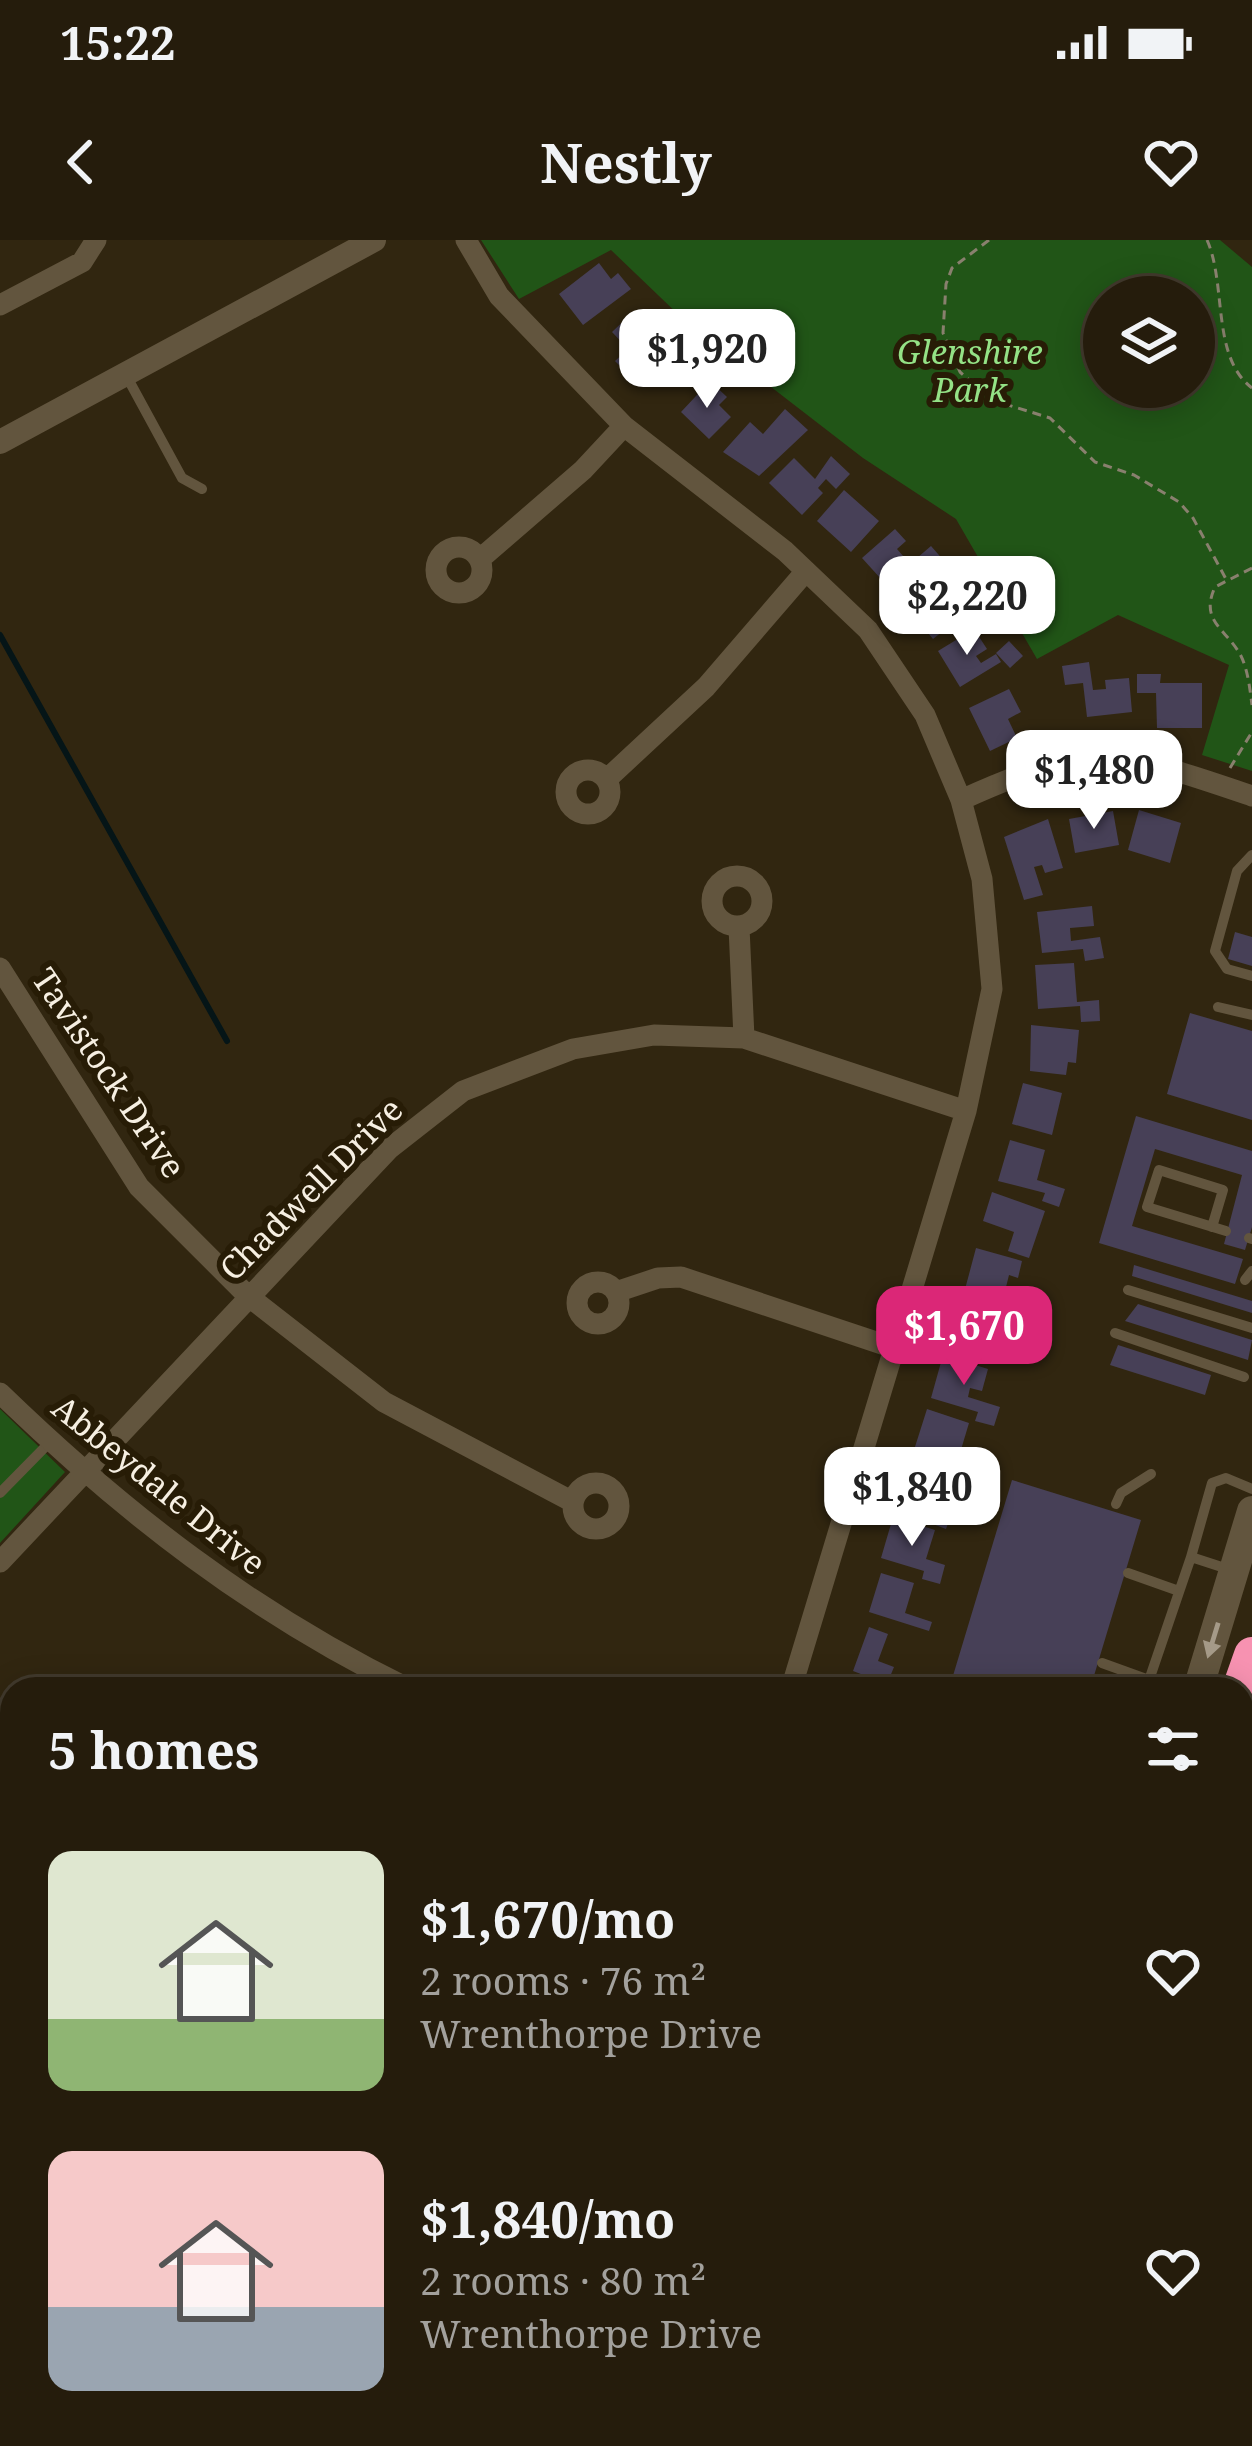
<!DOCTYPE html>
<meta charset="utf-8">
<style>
:root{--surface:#251c0c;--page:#2d2515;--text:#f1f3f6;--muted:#a3a19d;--line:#423a2d;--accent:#db2777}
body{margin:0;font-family:"Noto Serif",serif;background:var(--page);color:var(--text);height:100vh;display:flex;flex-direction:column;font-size:45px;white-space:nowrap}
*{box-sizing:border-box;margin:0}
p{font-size:39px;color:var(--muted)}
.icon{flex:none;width:66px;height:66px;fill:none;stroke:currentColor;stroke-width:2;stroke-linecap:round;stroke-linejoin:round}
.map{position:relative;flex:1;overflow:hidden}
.drawer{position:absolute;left:0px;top:1437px;width:1254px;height:771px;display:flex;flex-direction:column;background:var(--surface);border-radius:36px 36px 0 0;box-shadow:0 6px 30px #0003,0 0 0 3px var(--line)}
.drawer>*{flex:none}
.tools{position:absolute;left:1083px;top:36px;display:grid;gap:24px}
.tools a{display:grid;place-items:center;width:132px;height:132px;border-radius:50%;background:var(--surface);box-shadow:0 6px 30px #0003,0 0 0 3px var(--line);font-size:60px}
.price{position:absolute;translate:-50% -102px;padding:0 27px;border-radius:24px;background:#fff;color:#222;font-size:39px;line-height:78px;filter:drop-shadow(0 3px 6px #0008)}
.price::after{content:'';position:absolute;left:50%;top:72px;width:36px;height:27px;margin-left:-18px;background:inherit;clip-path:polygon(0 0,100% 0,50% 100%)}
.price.on{background:var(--accent);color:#fff}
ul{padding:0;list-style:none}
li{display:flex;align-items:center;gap:36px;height:300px;padding:0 48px}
li span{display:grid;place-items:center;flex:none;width:336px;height:240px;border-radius:24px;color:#555}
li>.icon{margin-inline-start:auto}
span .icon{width:144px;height:144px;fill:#fffc;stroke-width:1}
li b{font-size:51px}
h2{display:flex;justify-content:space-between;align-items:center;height:144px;padding:0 48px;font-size:51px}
.status{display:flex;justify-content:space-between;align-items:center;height:84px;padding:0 60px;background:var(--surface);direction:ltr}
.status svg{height:33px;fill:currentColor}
header{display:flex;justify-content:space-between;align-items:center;height:156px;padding:0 48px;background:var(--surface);font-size:54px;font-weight:700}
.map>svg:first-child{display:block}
.green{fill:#215517;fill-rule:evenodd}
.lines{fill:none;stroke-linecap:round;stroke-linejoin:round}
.stream{stroke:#051517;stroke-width:6}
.building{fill:#474057}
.path{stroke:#89806e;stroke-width:3;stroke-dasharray:9 6;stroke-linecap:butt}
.service{stroke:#62553e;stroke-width:10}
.minor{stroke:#62553e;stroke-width:21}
.tertiary{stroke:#62553e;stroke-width:24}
.secondary{stroke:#62553e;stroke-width:30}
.motorway{stroke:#f792b1;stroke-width:36}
.oneway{fill:#a59a88}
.labels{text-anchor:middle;stroke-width:12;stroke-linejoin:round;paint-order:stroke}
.park-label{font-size:33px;font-style:italic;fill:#94e286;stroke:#271c06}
.street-label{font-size:33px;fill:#f6efe2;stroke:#271c06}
</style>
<div class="status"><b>15:22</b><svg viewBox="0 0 49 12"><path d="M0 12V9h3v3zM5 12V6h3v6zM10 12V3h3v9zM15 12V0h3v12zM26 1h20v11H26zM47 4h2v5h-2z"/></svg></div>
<header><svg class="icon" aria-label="back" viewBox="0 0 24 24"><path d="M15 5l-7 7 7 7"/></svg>Nestly<svg class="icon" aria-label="heart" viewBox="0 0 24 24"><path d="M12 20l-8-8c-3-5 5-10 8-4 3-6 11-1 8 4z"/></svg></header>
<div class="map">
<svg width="1252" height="2206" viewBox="0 0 1252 2206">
<rect width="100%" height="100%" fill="#312610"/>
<path class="green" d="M481,0h739l32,27v504l-50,-16 27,-90 -111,-50 -81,44 -81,-140 -93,-61 -180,-139 -72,-69 -92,49zM1104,57h90v90h-90z
M0,1169l65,63 -65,71z"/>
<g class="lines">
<path class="stream" d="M0,395l227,406"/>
</g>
<path class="building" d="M599,23l12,16 7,-6 13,16 -48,36 -24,-31z
M632,73l28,28 -33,32 -12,-12 13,-12 -16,-17z
M710,141l17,16 -8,8 12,12 -22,22 -28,-27z
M785,169l23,21 -49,46 -36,-24 27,-30 13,12z
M831,216l19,18 -14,15 -10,-10 -8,9 5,5 -21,22 -33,-32 25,-25 21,21z
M844,250l35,31 -28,31 -34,-31z
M895,289l11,12 -9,8 13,15 21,-18 14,16 -15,12 -9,-10 -30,26 -29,-32z
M925,349l28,34 -20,16 -28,-34z
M974,389l13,20 -11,7 5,7 15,-9 5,8 -41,25 -22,-36z
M1009,401l14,15 -13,12 -14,-15z
M1089,422l4,28 13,-1 -1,-9 24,-2 3,34 -45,5 -4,-34 -18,2 -3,-19z
M1137,434h24l-1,9h42v45h-45l-1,-35h-19z
M1009,449l12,23 -13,7 9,19 -27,13 -21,-43z
M1139,570l42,13 -11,40 -42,-13z
M1113,571l6,34 -44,8 -6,-34z
M1048,579l15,49 -18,5 -3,-8 -8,2 9,28 -19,5 -20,-63z
M1092,666l2,20 -24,2 1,13 29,-4 4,21 -19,3 -2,-12 -41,4 -5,-41z
M1235,692l17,5v29l-24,-7z
M1074,723l3,39 22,-2 1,21 -19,1 -1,-16 -42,3 -3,-44z
M1190,773l62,18v89l-85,-26z
M1031,785l48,5 -3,33 -8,-1 -2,13 -36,-4z
M1023,843l39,10 -10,42 -40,-11z
M1136,876l116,35v76l-7,23 -21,-6 18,-69 -87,-26 -23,77 111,33 -8,25 -136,-41z
M1010,900l35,10 -8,30 28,9 -6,18 -17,-6 3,-8 -47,-12z
M992,952l53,19 -16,47 -21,-7 6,-19 -31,-11z
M976,1008l46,13 -4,17 -9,-3 -7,28 -38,-10z
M1134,1025l118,36v12l-120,-37z
M1026,1048l9,19 -17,8 -8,-19z
M959,1061l43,13 -11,40 -43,-13z
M1138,1064l114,36 -4,20 -123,-39z
M1118,1105l93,30 -6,20 -95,-30z
M943,1115l45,14 -6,22 -12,-3 -2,9 32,10 -6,19 -19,-5 3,-9 -47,-14z
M927,1169l42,14 -12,40 -43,-13z
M910,1222l53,19 -17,48 -21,-8 6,-18 -31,-11z
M1012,1240l129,40 -51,169h-141z
M893,1277l42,13 -9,29 19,6 -5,19 -18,-5 2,-8 -43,-13z
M881,1333l33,10 -9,30 27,9 -3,9 -60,-19z
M869,1387l19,7 -10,27 16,6 -7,17 -34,-13z
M6,1537l6,6v55l-5,5 5,9 -12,13 5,-33 -5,-48z
M0,1675l12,10 -12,20z
M12,1702v26l-12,-11z
M12,1840v14l-12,13v-21z
M12,1880v28l-12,-8z
M0,1940l12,9 -12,15z
M0,1983l12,8v24l-12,-8z
M12,2158v26l-12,-9z
M52,2196h48l-6,10h-48z
M116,2196h20l12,5 -3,5h-33z
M655,2196h16l-2,10h-16z"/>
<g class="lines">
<path class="path" d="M989,0l-37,28 -6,16 -3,49 17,39 32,28 58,18 45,44 39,13 45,27 14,16 33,61
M1207,0c20,45 4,117 45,148
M1252,328l-37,19c-16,35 12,42 26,69 7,14 9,34 11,49
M1230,528l22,-36"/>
<path class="service" d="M127,137l55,101 20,11
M1252,615l-15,16 -22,80 12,18 25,7
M1218,767l34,8
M1212,987l11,-37 -64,-20 -12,37 79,24
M1249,998l3,1
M1245,1040l7,-9
M1128,1050l124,38
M1115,1093l129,44
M0,1253l50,-51
M1116,1264l5,-11 30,-19
M1191,1317l21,-74 14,-5 26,11
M1128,1333l48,17
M1102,1423l47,17
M1146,1449l45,-132 40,13
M1242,1985l10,3
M1242,2046l10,4
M1242,2166l10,-33
M914,2206l4,-10
M1230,2206l3,-10"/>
<path class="minor" d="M466,0l33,56 125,130 161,125 83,79 57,85 36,85 21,79 10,110 -26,122 -175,578
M0,65l82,-43 14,-22
M436 330a23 23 0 1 1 46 0a23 23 0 1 1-46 0Z
M480,319l103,-89 41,-44
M566 552a22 22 0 1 1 44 0a22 22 0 1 1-44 0Z
M607,539l99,-92 100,-116
M961,560c131,-60 159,-49 291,-4
M712 661a25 25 0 1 1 50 0a25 25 0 1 1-50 0Z
M739,687l5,111
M0,728l139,219 109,109 136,106 189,100
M577 1063a21 21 0 1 1 42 0a21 21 0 1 1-42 0Z
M616,1052l42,-14 23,-1 213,71
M0,1153c124,120 253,220 409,296
M573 1266a23 23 0 1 1 46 0a23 23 0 1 1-46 0Z
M0,1322l389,-413 74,-58 110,-42 81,-14 90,3 222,73
M0,1475l12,9
M0,1774l12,8
M0,2071l12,9
M275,2196h10
M564,2206l3,-10"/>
<path class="tertiary" d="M0,202l374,-202"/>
<path class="secondary" d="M1198,1449l54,-178
M970,2206l3,-10
M1174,2206l3,-10"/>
<path class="motorway" d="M1240,1449l12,-34
M1242,1551l10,-29
M1242,1746l10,-33
M1242,1967l10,-76
M1040,2206l3,-10
M1103,2206l3,-10"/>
</g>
<defs><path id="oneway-solid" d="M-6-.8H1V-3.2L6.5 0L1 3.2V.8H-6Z" transform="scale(3)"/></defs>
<use class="oneway" href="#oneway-solid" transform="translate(1213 1400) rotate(107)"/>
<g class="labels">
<g class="park-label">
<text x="970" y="124">Glenshire<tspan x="970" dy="38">Park</tspan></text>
</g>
<g class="street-label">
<text transform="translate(109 833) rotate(56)" y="12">Tavistock Drive</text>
<text transform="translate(311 949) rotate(-45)" y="12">Chadwell Drive</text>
<text transform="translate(159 1245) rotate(39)" y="12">Abbeydale Drive</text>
</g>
</g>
</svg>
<div class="tools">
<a><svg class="icon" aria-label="layers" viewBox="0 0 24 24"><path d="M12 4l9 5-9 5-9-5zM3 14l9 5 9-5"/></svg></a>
</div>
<b class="price" style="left:707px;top:171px">$1,920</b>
<b class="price" style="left:967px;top:418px">$2,220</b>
<b class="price" style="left:1094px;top:592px">$1,480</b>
<b class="price on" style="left:964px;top:1148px">$1,670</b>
<b class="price" style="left:912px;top:1309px">$1,840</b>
<section class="drawer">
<h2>5 homes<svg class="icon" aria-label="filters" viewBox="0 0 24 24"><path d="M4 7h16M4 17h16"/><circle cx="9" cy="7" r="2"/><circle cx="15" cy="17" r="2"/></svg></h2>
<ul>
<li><span style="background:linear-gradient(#dfe7d0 70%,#8fb573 0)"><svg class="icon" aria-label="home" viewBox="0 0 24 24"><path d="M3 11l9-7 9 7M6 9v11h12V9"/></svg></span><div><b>$1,670/mo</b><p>2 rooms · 76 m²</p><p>Wrenthorpe Drive</p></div><svg class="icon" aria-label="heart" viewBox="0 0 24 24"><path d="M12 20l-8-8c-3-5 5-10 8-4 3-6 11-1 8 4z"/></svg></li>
<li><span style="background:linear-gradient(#f6c9c9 65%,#9aa5b1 0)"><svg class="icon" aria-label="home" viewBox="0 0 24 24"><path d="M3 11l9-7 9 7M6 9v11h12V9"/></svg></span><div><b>$1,840/mo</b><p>2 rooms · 80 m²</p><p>Wrenthorpe Drive</p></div><svg class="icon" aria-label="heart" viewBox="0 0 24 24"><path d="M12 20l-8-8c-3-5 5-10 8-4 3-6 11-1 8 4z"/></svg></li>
</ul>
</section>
</div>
